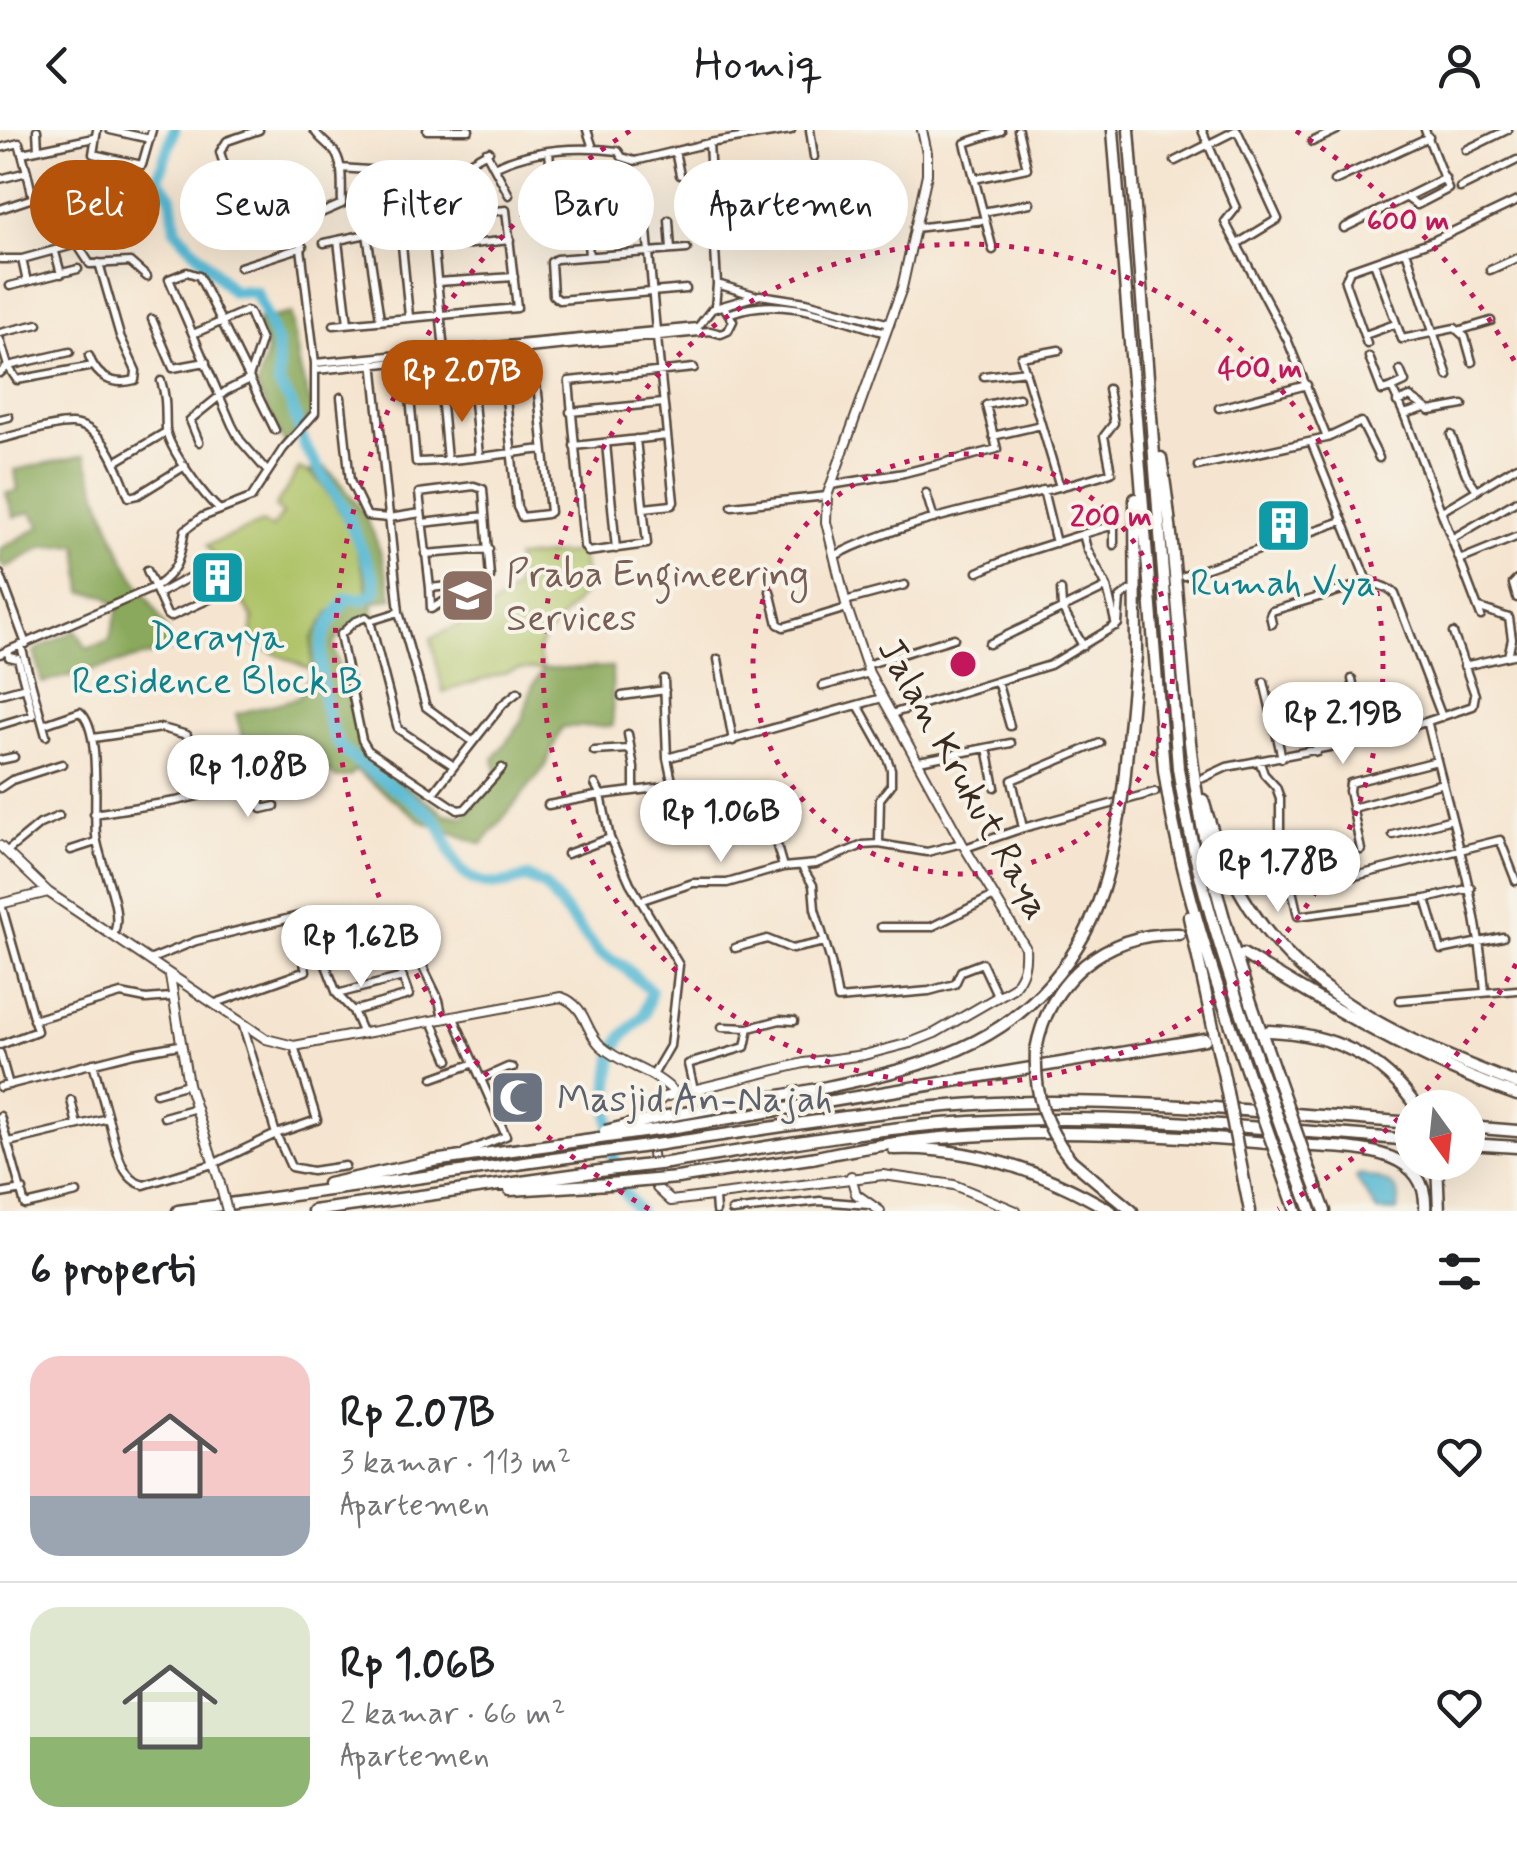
<!DOCTYPE html>
<html lang="id">
<meta charset="utf-8">
<style>
:root{--surface:#fff;--page:#f2f2f2;--text:#202124;--muted:#757577;--line:#e0e0e0;--accent:#b45309}
body{margin:0;font-family:Mynerve,sans-serif;background:var(--page);color:var(--text);height:100vh;display:flex;flex-direction:column;font-size:38px;white-space:nowrap}
*{box-sizing:border-box;margin:0}
p{font-size:32px;color:var(--muted)}
.icon{flex:none;width:55px;height:55px;fill:none;stroke:currentColor;stroke-width:2;stroke-linecap:round;stroke-linejoin:round}
.map{position:relative;height:1081px;overflow:hidden}
.drawer{display:flex;flex-direction:column;background:var(--surface);flex:1}
.drawer>*{flex:none}
.guide{position:absolute;left:30px;top:30px;width:1000px;height:90px;display:flex;gap:20px}
.needle{width:65px;rotate:165deg}
.tools{position:absolute;left:1395px;top:960px;display:grid;gap:20px}
.tools a{display:grid;place-items:center;width:90px;height:90px;border-radius:50%;background:var(--surface);box-shadow:0 10px 40px #0002;font-size:50px}
.price{position:absolute;translate:-50% -85px;padding:0 22px;border-radius:35px;background:#fff;color:#222;font-size:32px;line-height:65px;filter:drop-shadow(0 2px 5px #0008)}
.price::after{content:'';position:absolute;left:50%;top:60px;width:30px;height:22px;margin-left:-15px;background:inherit;clip-path:polygon(0 0,100% 0,50% 100%)}
.price.current{background:var(--accent);color:#fff}
ul{padding:0;list-style:none}
li{display:flex;align-items:center;gap:30px;height:250px;padding:0 30px}
li+li{border-top:2px solid var(--line)}
li span{display:grid;place-items:center;flex:none;width:280px;height:200px;border-radius:30px;color:#555}
li>.icon{margin-inline-start:auto}
span .icon{width:120px;height:120px;fill:#fffc;stroke-width:1}
li b{font-size:42px}
h2{display:flex;justify-content:space-between;align-items:center;height:120px;padding:0 30px;font-size:42px}
.tag{padding:0 35px;border-radius:45px;background:var(--surface);box-shadow:0 10px 40px #0002;font-size:35px;line-height:90px}
.tag.current{background:var(--accent);color:#fff}
header{display:flex;justify-content:space-between;align-items:center;height:130px;padding:0 30px;background:var(--surface);font-size:45px;font-weight:600}
.map>svg:first-child{display:block}
.green{fill:#aec367;stroke:#747642;stroke-width:2.5}
.forest{fill:#8aa95c;stroke:#626a3d;stroke-width:2.5}
.water{fill:#56b9d4;stroke:#487279;stroke-width:2.5}
.lines{fill:none;stroke-linecap:round;stroke-linejoin:round}
.river{stroke:#56b9d4;stroke-width:12}
.minor-tunnel{stroke:#d0c0ac;stroke-width:6;stroke-dasharray:6 3;stroke-linecap:butt}
.minor-casing{stroke:#574639;stroke-width:11}
.tertiary-casing{stroke:#574639;stroke-width:12}
.motorway-casing{stroke:#574639;stroke-width:15}
.minor{stroke:#fff;stroke-width:6}
.tertiary{stroke:#fff;stroke-width:8}
.motorway{stroke:#fff;stroke-width:10}
.tertiary-bridge-casing{stroke:#574639;stroke-width:12;stroke-linecap:butt}
.motorway-bridge-casing{stroke:#574639;stroke-width:15;stroke-linecap:butt}
.tertiary-bridge{stroke:#fff;stroke-width:8}
.motorway-bridge{stroke:#fff;stroke-width:10}
.ring{fill:none;stroke:#c2185b;stroke-width:5;stroke-dasharray:5 10}
.labels{text-anchor:middle;stroke-width:8;stroke-linejoin:round;paint-order:stroke}
.education-label{font-size:38px;fill:#785e54;stroke:#f7f3e8;text-anchor:start}
.culture-label{font-size:38px;fill:#0d838f;stroke:#f7f3e8}
.street-label{font-size:38px;fill:#3b2a1e;stroke:#f7f3e8}
.worship-label{font-size:38px;fill:#5b616d;stroke:#f7f3e8;text-anchor:start}
.centre{fill:#c2185b;stroke:#f7f3e8;stroke-width:5}
.ring-label{font-size:30px;text-anchor:middle;font-weight:bold;fill:#c2185b;stroke:#f7f3e8;stroke-width:8;stroke-linejoin:round;paint-order:stroke}
</style>
<header><svg class="icon" aria-label="back" viewBox="0 0 24 24"><path d="M15 5l-7 7 7 7"/></svg>Homiq<svg class="icon" aria-label="person" viewBox="0 0 24 24"><circle cx="12" cy="8" r="4"/><path d="M4 21q1-7 8-7t8 7"/></svg></header>
<div class="map">
<svg width="1517" height="1081" viewBox="0 0 1517 1081">
<rect width="100%" height="100%" fill="#f7f3e8"/>
<filter id="ink" filterUnits="userSpaceOnUse"><feTurbulence type="fractalNoise" baseFrequency=".01" numOctaves="2"/><feDisplacementMap in="SourceGraphic" scale="20" xChannelSelector="R" yChannelSelector="G"/><feConvolveMatrix kernelMatrix="1 2 1 2 8 2 1 2 1" color-interpolation-filters="sRGB"/></filter>
<filter id="wash" filterUnits="userSpaceOnUse"><feTurbulence type="fractalNoise" baseFrequency=".0048" numOctaves="4" result="noise"/><feDisplacementMap in="SourceGraphic" scale="40" xChannelSelector="R" yChannelSelector="G"/><feGaussianBlur stdDeviation="2.25" result="paint"/><feColorMatrix in="noise" values="0 0 0 0 0 0 0 0 0 0 0 0 0 0 0 0 0 1.4 0 .05"/><feComposite in="paint" operator="in"/></filter>
<g filter="url(#wash)">
<rect width="100%" height="100%" fill="#f5e5d0"/>
<path class="green" d="M299,339c38,9 63,91 70,126l-57,44v31l-61,-27 2,-25 -46,-73 55,-22 10,5 10,-14 -7,-7z
M581,422l6,37 -44,51 -5,12 5,17h-25l-75,23 -12,-54 52,-24 33,-26v-30z"/>
<path class="forest" d="M291,183l9,56 13,43 -28,32 -28,-56 10,-38 -11,-29z
M85,325c12,35 23,70 39,104 16,32 40,55 49,90l-131,34 -8,-32 42,-21 11,19 22,-8 9,-31 -11,-14 -24,-4 -5,-47 -35,2 -38,21 -5,-7v-12l41,-23 -11,-14 -16,5 -8,-24 12,-2 -3,-21z
M325,337c45,45 53,71 68,131l-21,5 2,14c-21,5 -31,10 -41,29l32,111 80,57 19,3 33,-41 -3,-18 28,-37 10,-34 11,-18 69,-2 1,59 -51,1 -18,41 -62,76 -59,-22 -68,-52 -5,6 -13,2 -12,-9 -69,20 -20,-75 62,-16 14,-28v-31l17,-27 40,-17c-9,-46 -27,-90 -59,-124z"/>
<path class="water" d="M1360,1044c23,6 46,9 37,37h-20l-21,-33z"/>
<g class="lines">
<path class="river" d="M174,0l-16,48 13,19 5,33 56,61 24,1 21,52 2,41 12,18 14,44 39,61 30,70 2,13 -12,8 -17,-1c-7,10 -16,21 -21,32 -12,27 -2,88 12,113 12,20 76,54 97,76 8,8 11,23 16,34 14,35 45,36 76,24l17,8 55,68 24,13 28,25 -7,24 -22,22 -8,14 -4,27 -1,32 7,71 22,30"/>
</g>
</g>
<g filter="url(#ink)">
<g class="lines">
<path class="minor-tunnel" d="M1155,662l42,-12"/>
<defs>
<path id="minor" d="M37,0l1,19
M97,0l-4,24 49,11 10,-35
M110,0l40,9
M259,0l-32,11 -7,11 20,64 4,4 51,-15 4,16
M427,0h42
M587,0l6,18
M810,0l4,27
M1312,12l25,-12
M709,13l8,141 -2,24
M0,18l19,-5 8,29 -27,7
M1466,20l41,-20
M675,21l5,24
M486,22l8,15c38,-18 82,-21 124,-16l4,6 13,4 74,-18 82,-13
M549,22l2,20
M22,23l72,-15
M1175,31l62,-31
M494,37l15,28
M340,38l57,4 15,7 60,-9 -1,-9 18,-10
M974,49l53,-11 -9,-38
M1334,51l95,-44
M203,57l8,19 23,-6
M1460,58l57,-28
M1407,68l10,7 31,-16 -23,-59
M49,70l28,44
M0,79l33,-11 -6,-26
M983,82l47,-9
M431,88l13,133
M646,89l10,112
M669,90l2,30
M400,95l9,91
M914,98l71,-8
M1344,98l101,-50
M338,111l10,82
M324,113l43,-9
M1237,114l41,-25 -41,-89
M434,118l76,-8
M993,120l-28,-107 36,-12
M1406,121l42,125
M55,122l6,22
M589,126l-3,-40 48,-5
M0,129h22l55,-15 13,20 40,-2 17,15
M22,129l5,23
M1374,132l28,77 53,-11 10,9 7,25
M240,137l63,-20
M1490,140l27,-12
M437,152l77,-5
M717,154l37,11
M10,156l68,-17
M686,159l-127,11 -6,-5 -2,-33 5,-3 131,-10
M731,183c50,-19 106,6 155,20
M152,189l21,49 33,-6
M334,195l183,-17 -11,-98 -75,8 -64,16 13,85
M1461,200l30,-9
M0,203l38,-9
M193,204l53,-23 3,1 12,29 -13,39 -22,11 -36,29 9,22
M1365,205l30,-11
M0,210l8,26 9,14 76,-14
M1367,214l-22,-62 5,-12 85,-30 82,-39
M1059,220l-38,7 39,130
M486,221l3,39
M89,226c8,22 24,30 46,24l1,-9 -16,-35 -21,-73
M1369,227l13,34 10,-3 12,26 77,202
M373,231l26,251 27,95 46,34
M315,233l383,-36 14,-18 48,-14 46,7 84,22
M316,240l394,-39 11,3 7,-3 5,-10 -8,-13
M0,243l8,-7 62,-14
M984,246l42,-5
M161,251c6,18 4,31 5,48 2,19 39,69 54,81
M505,258l12,119 5,10 25,-3 3,-2 -12,-119 -3,-7 -6,-1 -119,12 6,65c43,-1 85,-8 127,-13
M1392,258l13,-6 -5,-12
M473,261l6,65
M441,264l6,66
M341,267l9,84 17,35 22,2 32,-5
M1397,272l13,-5 20,14 33,-6
M1219,278l88,-23
M570,282l93,-9
M1404,284l21,-6
M0,289l9,-2
M1451,305l15,39 11,16
M993,306l48,-11
M1327,308l34,-16 18,36
M0,309c19,-4 53,-16 72,-15 34,2 47,48 57,73l9,-2 47,-29
M636,309l11,105 -59,8 -4,-6 -15,-165 125,-13
M606,313l10,106
M1312,314l53,132c8,11 22,8 30,18l47,123
M574,316l93,-10
M115,332l51,-30
M1198,336l129,-28 -40,-99 -62,-117 11,-14 -34,-78
M267,341l-27,-31 -8,-15 -63,-146 18,-7 12,4 76,154
M831,355l73,-12 93,-24 -11,-44 33,-7
M474,356l9,3 7,88 -14,6 -46,5 -11,-95z
M1043,360l13,53
M926,363l8,26
M732,376l95,-10
M644,378l28,-3 2,-3 -17,-164
M1442,381l75,-45
M422,393l63,-7
M1083,404l31,-9v20
M1453,408l64,-37
M425,424l64,-5
M834,426c87,-44 186,-54 277,-84l-7,-36 10,-13 -6,-34
M1462,429l54,-22
M147,440l20,45 3,2 46,-21 -15,-25 -43,23
M978,442l41,-18 64,-20 4,15 20,38 -118,57
M0,444l26,70
M1184,446l158,-55
M1517,450l-4,4 4,14
M1107,457l9,39
M430,458l1,21 39,-23
M1061,460l1,18 21,38
M770,461l8,33 6,3 63,-19
M845,471l60,-16
M1480,478l29,10 3,21 -4,17
M370,491l29,-9
M1272,494l-2,-9 2,-4 97,-29
M21,516l25,90
M0,524l155,-67c25,-18 24,-28 30,-57l17,-13 49,-19 32,-49 32,-36v-50l-17,-140 44,-19c-1,-15 2,-36 -6,-50 -6,-9 -16,-14 -22,-24
M718,529l15,82
M866,535l88,-27
M1464,536l53,-12
M1352,549l13,62
M997,551l13,45
M1264,552l18,76
M823,556l46,-13
M0,564l26,-7
M622,566l43,-6
M1308,570l9,52
M858,575l28,50 5,14v16l-11,14 -1,45
M891,584l159,-49 68,-41 2,-26 9,-7
M45,594l35,-12c22,18 13,94 16,123 2,27 30,76 17,100
M1428,594c21,89 50,176 57,268
M0,595l33,-10 -15,-56 -9,-2 -1,-6
M628,604l6,34v22
M93,608l69,-10 25,7
M987,618l8,39
M594,621l35,-2
M667,628l215,-60
M0,630l14,-3
M1259,630l5,14 12,13 4,11v40l18,78 128,-17 45,-11
M919,631l92,-18
M454,636l-56,-37 -28,-108 -4,-4 -12,5 -14,13 22,105 6,10 90,60 7,-1 37,-41
M1203,648l24,-11 154,-30 92,-31 2,-11 -22,-62
M255,654l7,25 13,-3
M674,656l66,7 1,29h29l13,45
M0,658l12,-8 50,-16
M433,663l70,-89 15,-12
M548,675l53,-10 -6,-11
M1353,678l90,-25
M94,684l82,-13 109,-25
M1023,698l-11,-48 88,-37
M1393,705l59,-16
M965,718l58,-20 132,-36
M71,720l25,-8
M1361,720l-12,-59 1,-8 87,-22
M6,722l34,-28 19,-8
M567,724l43,-16
M802,737l11,18 2,24 16,53 7,37 91,-8 26,-7 6,-13 21,-8 16,34
M1292,756l59,-9 149,-37 16,41
M1426,769l15,51 62,-13
M642,770l51,-17h34l56,-16 33,-3 47,-19 16,-1 48,8 35,-9
M881,797h50l63,-31
M411,812l28,58 4,19
M735,818l32,-9 25,10 33,-7
M149,830l47,-19 115,-28
M324,830l13,34 16,17 56,-16 -21,-58
M337,864l66,-17
M1400,870l117,-10
M213,874l93,-33 -14,-53
M353,881l10,23
M454,888l52,118 -41,16
M33,890l88,-26 25,5 25,-2
M432,891l17,39
M243,896l33,108 15,33 21,4 33,-5
M722,897l27,1
M0,915l37,-14 -36,-127
M0,923l9,32
M653,945l17,-29 9,-81 -49,-82 -20,-45 -9,-43 72,-9 -6,-28 -3,-79
M433,948l42,-15
M481,949l27,-12 5,1
M0,957l134,-34 45,-8
M694,960l-6,-26 57,-17 4,-19 31,-8 14,1
M156,963l32,-9
M71,970l6,25
M0,986l25,89 52,-12
M164,987l32,-9
M108,988c7,22 11,62 36,67l69,-21 63,-30 41,-14 -23,-74
M9,1012l99,-24 -15,-55
M0,1064l23,-4
M715,1068l1,13
M732,1081l88,-10 49,4"/>
<path id="tertiary" d="M922,0l5,23v21l-25,114 -75,208 -1,26 21,86 22,65 93,170 63,104c1,17 -1,27 -12,41l-78,45 -25,10 -46,12 -60,8 -140,34 -16,14 -1,9 10,68 14,13 212,-26 71,10 62,26
M0,716l48,46 218,147 28,7 267,-49c26,9 23,33 40,49 22,20 54,24 75,48
M0,774l48,-12
M170,846l18,108 31,96
M851,1046l5,18 24,17"/>
<path id="motorway" d="M1113,0l51,640c15,104 47,200 82,299
M1129,0l49,638c16,105 47,197 81,297
M1161,328c19,118 19,238 39,356 15,91 47,177 77,263
M1124,653l12,-128 -1,-156
M1203,670c47,172 162,225 314,284
M1189,787l35,160
M1243,824c89,54 175,106 274,141
M1269,901c60,2 114,25 148,77
M1036,920c13,-71 70,-118 143,-116
M662,987c55,-10 110,-19 165,-30 108,-22 201,-48 258,-154 19,-36 27,-76 34,-116
M1468,997l49,4
M664,999l541,-90
M662,1014c111,-16 221,-36 333,-41 139,-5 278,10 417,20
M1468,1014l49,3
M1298,1015c46,4 132,-2 127,66
M894,1019c77,-3 151,23 217,62
M812,1028c154,-35 313,-27 469,-14
M1071,1030l61,51
M1437,1032l2,49
M667,1033c101,-16 202,-35 303,-41 148,-10 295,7 442,18
M1295,1037l16,44
M1309,1038l16,43
M1282,1041l14,40
M677,1048l140,-21
M1244,1051l6,30
M328,1054l105,-23 174,-24
M510,1060l99,-6
M178,1081l426,-59
M313,1081l294,-41"/>
</defs>
<use href="#minor" class="minor-casing"/>
<use href="#tertiary" class="tertiary-casing"/>
<use href="#motorway" class="motorway-casing"/>
<use href="#minor" class="minor"/>
<use href="#tertiary" class="tertiary"/>
<use href="#motorway" class="motorway"/>
<defs>
<path id="tertiary-bridge" d="M219,1050l8,31"/>
<path id="motorway-bridge" d="M1119,687l5,-34
M1036,920c-2,44 8,76 35,110
M1259,935l36,102
M1246,939l36,102
M1224,947l20,104
M1277,947l32,91
M605,1001l57,-14
M607,1007l57,-8
M604,1022l58,-8
M607,1040l60,-7
M609,1054l68,-6"/>
</defs>
<use href="#tertiary-bridge" class="tertiary-bridge-casing"/>
<use href="#motorway-bridge" class="motorway-bridge-casing"/>
<use href="#tertiary-bridge" class="tertiary-bridge"/>
<use href="#motorway-bridge" class="motorway-bridge"/>
</g>
</g>
<g class="ring">
<circle cx="963" cy="534" r="210"/>
<circle cx="963" cy="534" r="420"/>
<path d="M1516 834A629 629 0 0 1 1278 1079M649 1079A629 629 0 0 1 630 1M1296 1A629 629 0 0 1 1516 234"/>
</g>
<defs>
<symbol id="building-square" viewBox="-11 -11 22 22"><rect x="-9" y="-9" width="18" height="18" rx="4" fill="#0f9aa8" stroke="#f7f3e8"/><path d="M-4-6H4V6H1V3H-1V6H-4ZM-2.5-4.3h1.7v1.8h-1.7ZM.8-4.3h1.7v1.8H.8ZM-2.5-1h1.7V.8h-1.7ZM.8-1h1.7V.8H.8Z" fill="#fff"/></symbol>
<symbol id="university-square" viewBox="-11 -11 22 22"><rect x="-9" y="-9" width="18" height="18" rx="4" fill="#8d6e63" stroke="#f7f3e8"/><path d="M0-5L7-2L0 1L-7-2ZM-4 1L0 2.5L4 1V4Q0 6-4 4Z" fill="#fff"/></symbol>
<symbol id="mosque-square" viewBox="-11 -11 22 22"><rect x="-9" y="-9" width="18" height="18" rx="4" fill="#6b7280" stroke="#f7f3e8"/><path d="M3.5-4.9A6 6 0 1 0 3.5 4.9A5 5 0 1 1 3.5-4.9Z" fill="#fff"/></symbol>
</defs>
<g fill-rule="evenodd">
<use href="#building-square" x="1252" y="364" width="63" height="63"/>
<use href="#building-square" x="186" y="416" width="63" height="63"/>
<use href="#university-square" x="436" y="434" width="63" height="63"/>
<use href="#mosque-square" x="486" y="936" width="63" height="63"/>
</g>
<g class="labels">
<g class="education-label">
<text x="506" y="456">Praba Engineering<tspan x="506" dy="44">Services</tspan></text>
</g>
<g class="culture-label">
<text x="1283" y="465">Rumah Vya</text>
<text x="217" y="519">Derayya<tspan x="217" dy="44">Residence Block B</tspan></text>
</g>
<g class="street-label">
<text transform="translate(965 648) rotate(61)" y="13">Jalan Krukut Raya</text>
</g>
<g class="worship-label">
<text x="557" y="981">Masjid An-Najah</text>
</g>
</g>
<circle cx="963" cy="534" r="15" class="centre"/>
<g class="ring-label">
<text x="1408" y="100">600 m</text>
<text x="1260" y="248">400 m</text>
<text x="1111" y="396">200 m</text>
</g>
</svg>
<div class="tools">
<a><svg class="needle" viewBox="-14 -14 28 28"><path d="M0-13l5 13h-10z" fill="#e53935"/><path d="M0 13l5-13h-10z" fill="#757577"/></svg></a>
</div>
<b class="price current" style="left:462px;top:295px">Rp 2.07B</b>
<b class="price" style="left:1343px;top:637px">Rp 2.19B</b>
<b class="price" style="left:248px;top:690px">Rp 1.08B</b>
<b class="price" style="left:721px;top:735px">Rp 1.06B</b>
<b class="price" style="left:1278px;top:785px">Rp 1.78B</b>
<b class="price" style="left:361px;top:860px">Rp 1.62B</b>
<div class="guide">
<a class="tag current">Beli</a>
<a class="tag">Sewa</a>
<a class="tag">Filter</a>
<a class="tag">Baru</a>
<a class="tag">Apartemen</a>
</div>
</div>
<section class="drawer">
<h2>6 properti<svg class="icon" aria-label="filters" viewBox="0 0 24 24"><path d="M4 7h16M4 17h16"/><circle cx="9" cy="7" r="2"/><circle cx="15" cy="17" r="2"/></svg></h2>
<ul>
<li><span style="background:linear-gradient(#f6c9c9 70%,#9aa5b1 0)"><svg class="icon" aria-label="home" viewBox="0 0 24 24"><path d="M3 11l9-7 9 7M6 9v11h12V9"/></svg></span><div><b>Rp 2.07B</b><p>3 kamar · 113 m²</p><p>Apartemen</p></div><svg class="icon" aria-label="heart" viewBox="0 0 24 24"><path d="M12 20l-8-8c-3-5 5-10 8-4 3-6 11-1 8 4z"/></svg></li>
<li><span style="background:linear-gradient(#dfe7d0 65%,#8fb573 0)"><svg class="icon" aria-label="home" viewBox="0 0 24 24"><path d="M3 11l9-7 9 7M6 9v11h12V9"/></svg></span><div><b>Rp 1.06B</b><p>2 kamar · 66 m²</p><p>Apartemen</p></div><svg class="icon" aria-label="heart" viewBox="0 0 24 24"><path d="M12 20l-8-8c-3-5 5-10 8-4 3-6 11-1 8 4z"/></svg></li>
</ul>
</section>
